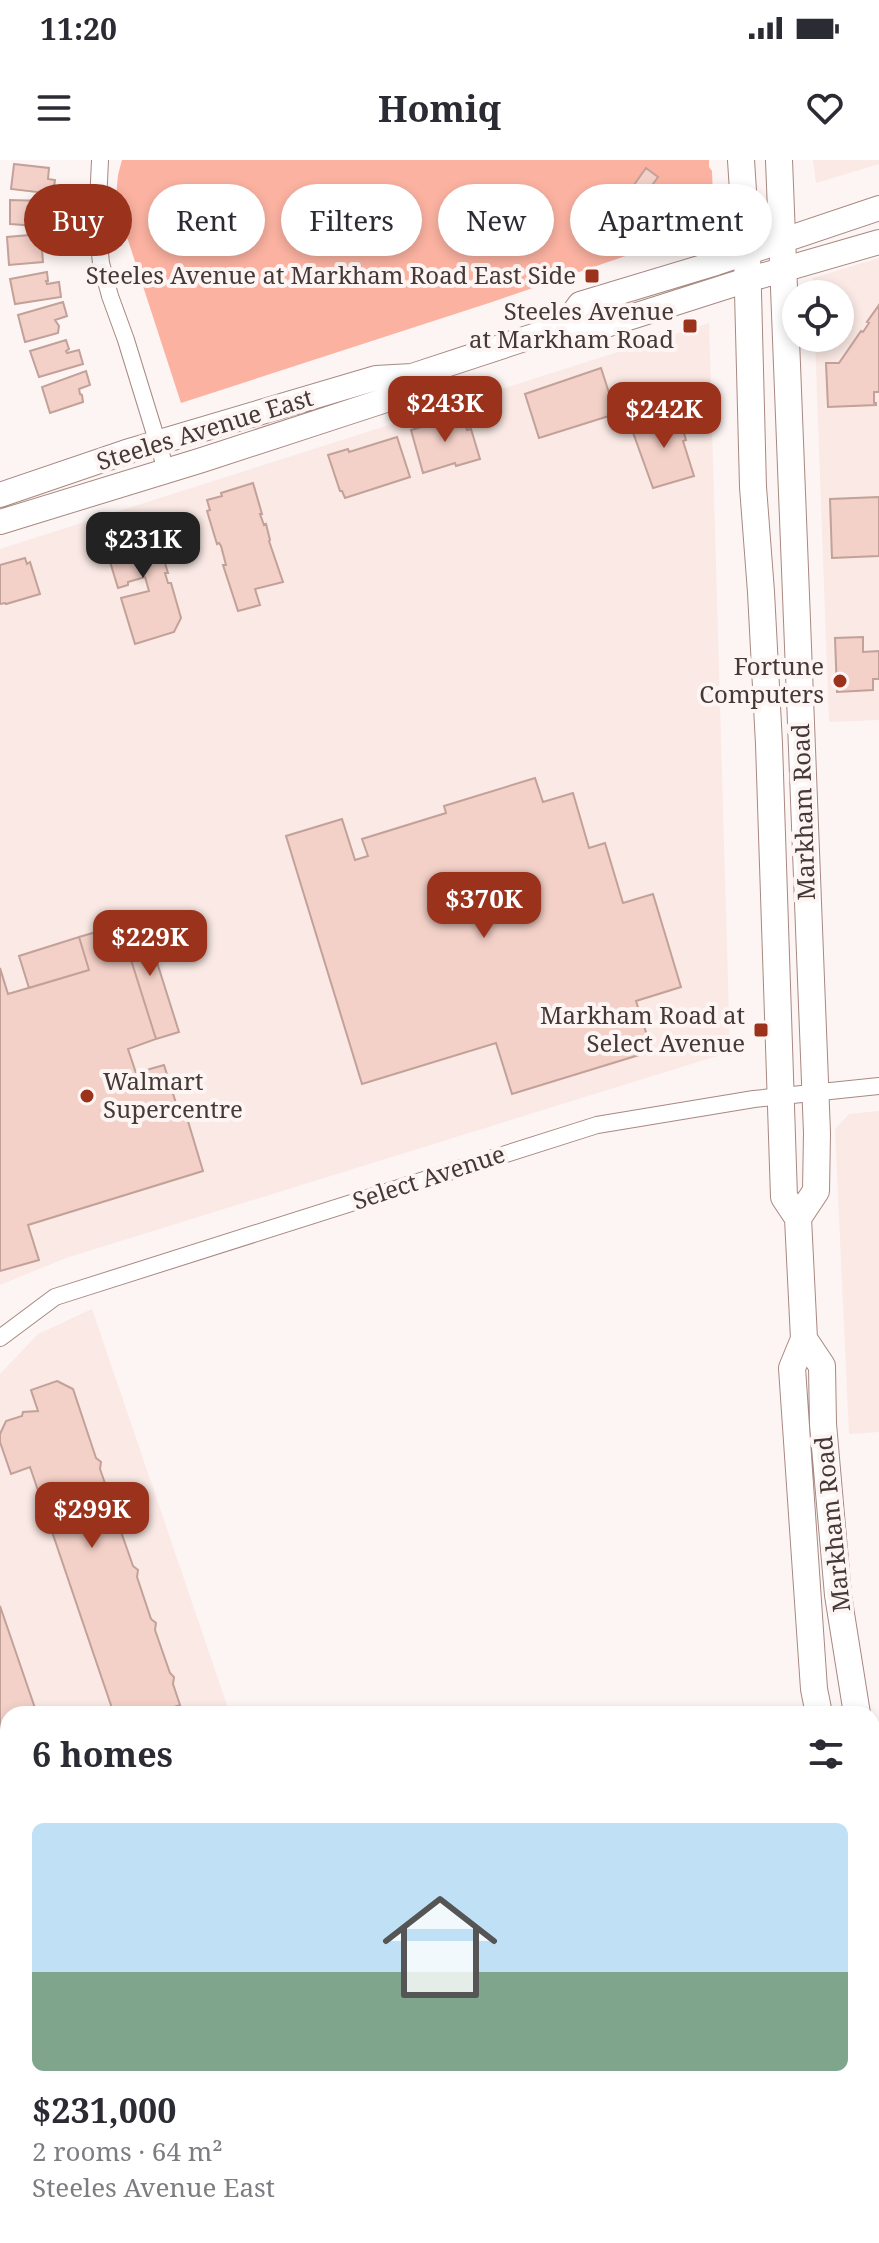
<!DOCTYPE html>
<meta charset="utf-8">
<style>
:root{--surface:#fff;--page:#f2f2f3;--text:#2b2b33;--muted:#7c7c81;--accent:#9b321c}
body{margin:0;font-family:"Noto Serif",serif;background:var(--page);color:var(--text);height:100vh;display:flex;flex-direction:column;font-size:30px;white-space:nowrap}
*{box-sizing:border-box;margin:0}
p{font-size:26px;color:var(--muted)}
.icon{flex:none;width:44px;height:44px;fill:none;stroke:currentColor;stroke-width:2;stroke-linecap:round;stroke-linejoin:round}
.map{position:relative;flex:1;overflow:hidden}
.side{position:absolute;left:0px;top:1546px;width:880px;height:538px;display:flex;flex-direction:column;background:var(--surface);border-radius:24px 24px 0 0;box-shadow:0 4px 12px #0003}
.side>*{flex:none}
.top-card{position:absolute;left:24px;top:24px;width:832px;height:72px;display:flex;gap:16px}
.controls{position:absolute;left:782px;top:120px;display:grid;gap:16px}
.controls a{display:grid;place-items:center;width:72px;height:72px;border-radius:50%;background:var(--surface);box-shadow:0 4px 12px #0003;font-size:40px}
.price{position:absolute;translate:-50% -68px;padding:0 18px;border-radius:16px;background:var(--accent);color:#fff;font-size:26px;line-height:52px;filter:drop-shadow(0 2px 4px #0008)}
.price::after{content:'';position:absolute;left:50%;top:48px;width:24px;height:18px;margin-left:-12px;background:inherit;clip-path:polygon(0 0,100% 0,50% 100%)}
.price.selected{background:#222;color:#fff}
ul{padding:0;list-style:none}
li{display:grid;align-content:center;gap:16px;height:424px;padding:0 32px}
li span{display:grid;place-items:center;height:248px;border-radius:12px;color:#555}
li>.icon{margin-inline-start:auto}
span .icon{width:144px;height:144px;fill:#fffc;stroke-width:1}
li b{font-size:34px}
h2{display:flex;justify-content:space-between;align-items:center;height:96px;padding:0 32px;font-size:34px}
.tag{padding:0 28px;border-radius:36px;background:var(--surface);box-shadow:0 4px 12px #0003;font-size:28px;line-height:72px}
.tag.selected{background:var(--accent);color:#fff}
.status{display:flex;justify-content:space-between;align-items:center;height:56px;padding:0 40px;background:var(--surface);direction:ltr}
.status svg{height:22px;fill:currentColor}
header{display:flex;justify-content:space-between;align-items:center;height:104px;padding:0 32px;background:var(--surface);font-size:36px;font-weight:700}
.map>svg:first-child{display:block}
.built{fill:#fae9e4}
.green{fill:#fbb2a1}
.building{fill:#f3d1c8;stroke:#c2a199;stroke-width:2}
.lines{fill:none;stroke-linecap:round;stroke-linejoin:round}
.street-casing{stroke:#a88881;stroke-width:18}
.secondary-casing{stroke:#a88881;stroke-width:26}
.primary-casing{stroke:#a88881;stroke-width:28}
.street{stroke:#fff;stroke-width:16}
.secondary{stroke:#fff;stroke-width:24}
.primary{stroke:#fff;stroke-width:26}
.poi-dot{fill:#9b321c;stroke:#fcf5f3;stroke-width:3}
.labels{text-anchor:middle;stroke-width:8;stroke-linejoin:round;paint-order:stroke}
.poi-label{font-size:24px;fill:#453835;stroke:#fcf5f3;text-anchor:end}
.street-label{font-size:24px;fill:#453835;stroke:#fcf5f3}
</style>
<div class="status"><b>11:20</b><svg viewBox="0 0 49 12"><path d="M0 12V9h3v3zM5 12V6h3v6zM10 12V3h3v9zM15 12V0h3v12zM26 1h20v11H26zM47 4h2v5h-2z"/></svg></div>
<header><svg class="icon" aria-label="menu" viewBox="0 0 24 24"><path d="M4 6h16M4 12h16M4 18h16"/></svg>Homiq<svg class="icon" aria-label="heart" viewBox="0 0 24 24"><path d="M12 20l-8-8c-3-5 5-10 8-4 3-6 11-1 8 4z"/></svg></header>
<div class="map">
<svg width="879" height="2083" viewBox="0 0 879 2083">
<rect width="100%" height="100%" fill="#fcf5f3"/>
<path class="built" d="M813,0h66v4l-63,19z
M879,98v462l-50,2 -14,-384h25v-44h-27v-16z
M709,163l21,729 -664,206 -66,27v-736z
M879,951v321l-30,2 -14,-305 14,-15z
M92,1149l138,405h-222v522h864v-183l7,24v166h-879v-869l38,-40z"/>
<path class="green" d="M122,0h587v7l3,4 1,28 -3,6 1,22 -24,8 -6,10 -36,11 -5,-5 -145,50 -314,102 -53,-163 -14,-22 4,-43z"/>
<path class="building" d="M14,4l35,4 -1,11 7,1 -2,14 -42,-5z
M646,8l12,9 -17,23 -12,-8z
M10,40l35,1v12h8l-1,14 -42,-3z
M53,73l1,15 -12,1 1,13 -34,3 -2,-28z
M47,112l1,9h-2l1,3 12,-2 2,15 -46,7 -5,-25z
M63,142l4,14 -12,4 4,6 -1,7 -33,9 -7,-27z
M879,145v87h-5v11h2v2l-48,2 -2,-44h13l22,-32 2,1 6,-9 -2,-1z
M66,180l3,9 -3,2 1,2 12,-3 4,14 -44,13 -9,-26z
M601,208l11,34 -3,1 3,12 -73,23 -14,-44z
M86,211l4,14 -11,4 1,5 2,1 1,7 -33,11 -8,-26z
M678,253l8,27 -3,1 11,35 -41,12 -22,-61z
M463,255l4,15 4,-1 9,30 -24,7 -1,-3 -32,10 -12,-43z
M397,277l13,40 -65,21 -3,-7h-2l-12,-36 20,-6 1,3z
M253,323l9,31h-2l4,11 2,-1 4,16 -1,1 14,41 -28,7 5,16 -22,6 -15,-46h3l-5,-19 -2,-3 -2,1 -10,-33 3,-1 -3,-10 15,-4 -1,-3z
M879,337v59l-47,2 -2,-59z
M147,359l3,9 4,-1 14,46h-3l3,10h3l10,35 -7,14 -39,12 -14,-46 28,-7 -4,-14 -17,5v3l-10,3 -14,-46 3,-1 -4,-12z
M25,398l2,6 3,-2 10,32 -34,10 -1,-1 -5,1v-39z
M863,477v15l16,-1v28h-6v11l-36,2 -2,-54z
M535,618l8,24 30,-9 16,55 16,-5 18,60 30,-9 28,93 -45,14 16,50 -140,43 -16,-51 -134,41 -76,-248 56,-17 13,41 13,-4 -6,-17 84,-26 -2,-7z
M143,758l36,114 -23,7 -36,-114z
M120,765l36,114 -28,10 8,24 28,-8 17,54 6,-1 16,53 -175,54 11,35 -39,11v-303l8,26 81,-24 -10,-33z
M79,777l10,33 -60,18 -10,-32z
M57,1221l16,8 23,69 5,4 -1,7 15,43 5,4 -2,7 15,43 5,4 -1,7 14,42 5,4 -1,7 15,43 4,4 -1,7 7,21 -27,9h-39l-84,-247 -19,7 -11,-32v-8l6,-13 16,-5 1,-4 15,-1 -7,-21z
M0,1446l37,108h-29v49l-8,3z
M8,1696v114l-2,1 -6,-17v-15l7,-2 -7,-20v-58z
M8,1991v85h50l2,7h-50l-10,-32v-56z
M876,2003l3,9v38h-2l2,7v26h-378l-3,-7h374v-72z
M87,2076h49l3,7h-50z
M172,2076h63l2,7h-63z
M264,2076h36l-23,7h-10z"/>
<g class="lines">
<defs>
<path id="street" d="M100,0l-3,65 4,38 9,33 16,44 40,130
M0,1178l55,-41 542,-172 157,-26 125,-13
M415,2076l3,7"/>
<path id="secondary" d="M564,166l16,-22 136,-41 163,-55
M0,335l126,-43 250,-74 36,-2 152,-50 23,5 160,-51 132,-38
M0,362l202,-62 187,-61 23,-23
M0,1956l8,-2"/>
<path id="primary" d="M741,0l6,93 6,234 8,105 8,152 15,453 14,21 6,121 -12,29 22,321 5,25
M779,0l38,973 -1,58 -18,27
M804,1179l18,27 1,58 15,171 19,119
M872,1643l7,48
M872,1807l7,24"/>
</defs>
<use href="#street" class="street-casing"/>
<use href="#secondary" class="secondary-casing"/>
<use href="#primary" class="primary-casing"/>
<use href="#street" class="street"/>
<use href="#secondary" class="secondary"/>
<use href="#primary" class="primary"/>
</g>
<g class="poi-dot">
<rect x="584" y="108" width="16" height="16" rx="4"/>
<rect x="682" y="158" width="16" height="16" rx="4"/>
<circle cx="840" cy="521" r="8"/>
<rect x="753" y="862" width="16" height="16" rx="4"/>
<circle cx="87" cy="936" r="8"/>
</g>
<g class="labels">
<g class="poi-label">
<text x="576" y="124">Steeles Avenue at Markham Road East Side</text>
<text x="674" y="160">Steeles Avenue<tspan x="674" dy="28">at Markham Road</tspan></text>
<text x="824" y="515">Fortune<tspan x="824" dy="28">Computers</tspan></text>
<text x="745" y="864">Markham Road at<tspan x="745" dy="28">Select Avenue</tspan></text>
<text x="103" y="930" text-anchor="start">Walmart<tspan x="103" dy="28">Supercentre</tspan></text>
</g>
<g class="street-label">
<text transform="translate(205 270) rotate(-17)" y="8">Steeles Avenue East</text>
<text transform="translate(804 652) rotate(-92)" y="8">Markham Road</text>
<text transform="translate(429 1018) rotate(-18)" y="8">Select Avenue</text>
<text transform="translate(833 1364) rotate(-96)" y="8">Markham Road</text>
</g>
</g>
</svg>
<div class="controls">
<a><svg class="icon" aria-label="locate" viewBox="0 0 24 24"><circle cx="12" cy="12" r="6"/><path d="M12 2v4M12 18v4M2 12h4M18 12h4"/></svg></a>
</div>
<b class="price" style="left:445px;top:284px">$243K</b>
<b class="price" style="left:664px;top:290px">$242K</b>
<b class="price selected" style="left:143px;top:420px">$231K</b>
<b class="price" style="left:484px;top:780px">$370K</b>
<b class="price" style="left:150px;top:818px">$229K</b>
<b class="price" style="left:92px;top:1390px">$299K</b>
<div class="top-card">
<a class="tag selected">Buy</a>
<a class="tag">Rent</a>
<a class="tag">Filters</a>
<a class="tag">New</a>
<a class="tag">Apartment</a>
</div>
<section class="side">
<h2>6 homes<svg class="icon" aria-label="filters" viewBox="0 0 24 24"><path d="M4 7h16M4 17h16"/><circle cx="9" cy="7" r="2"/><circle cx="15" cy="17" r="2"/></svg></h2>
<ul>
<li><span style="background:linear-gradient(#bfe0f5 60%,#7fa58c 0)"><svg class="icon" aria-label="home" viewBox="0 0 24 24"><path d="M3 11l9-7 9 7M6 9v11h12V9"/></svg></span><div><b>$231,000</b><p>2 rooms · 64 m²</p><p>Steeles Avenue East</p></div></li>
</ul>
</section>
</div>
